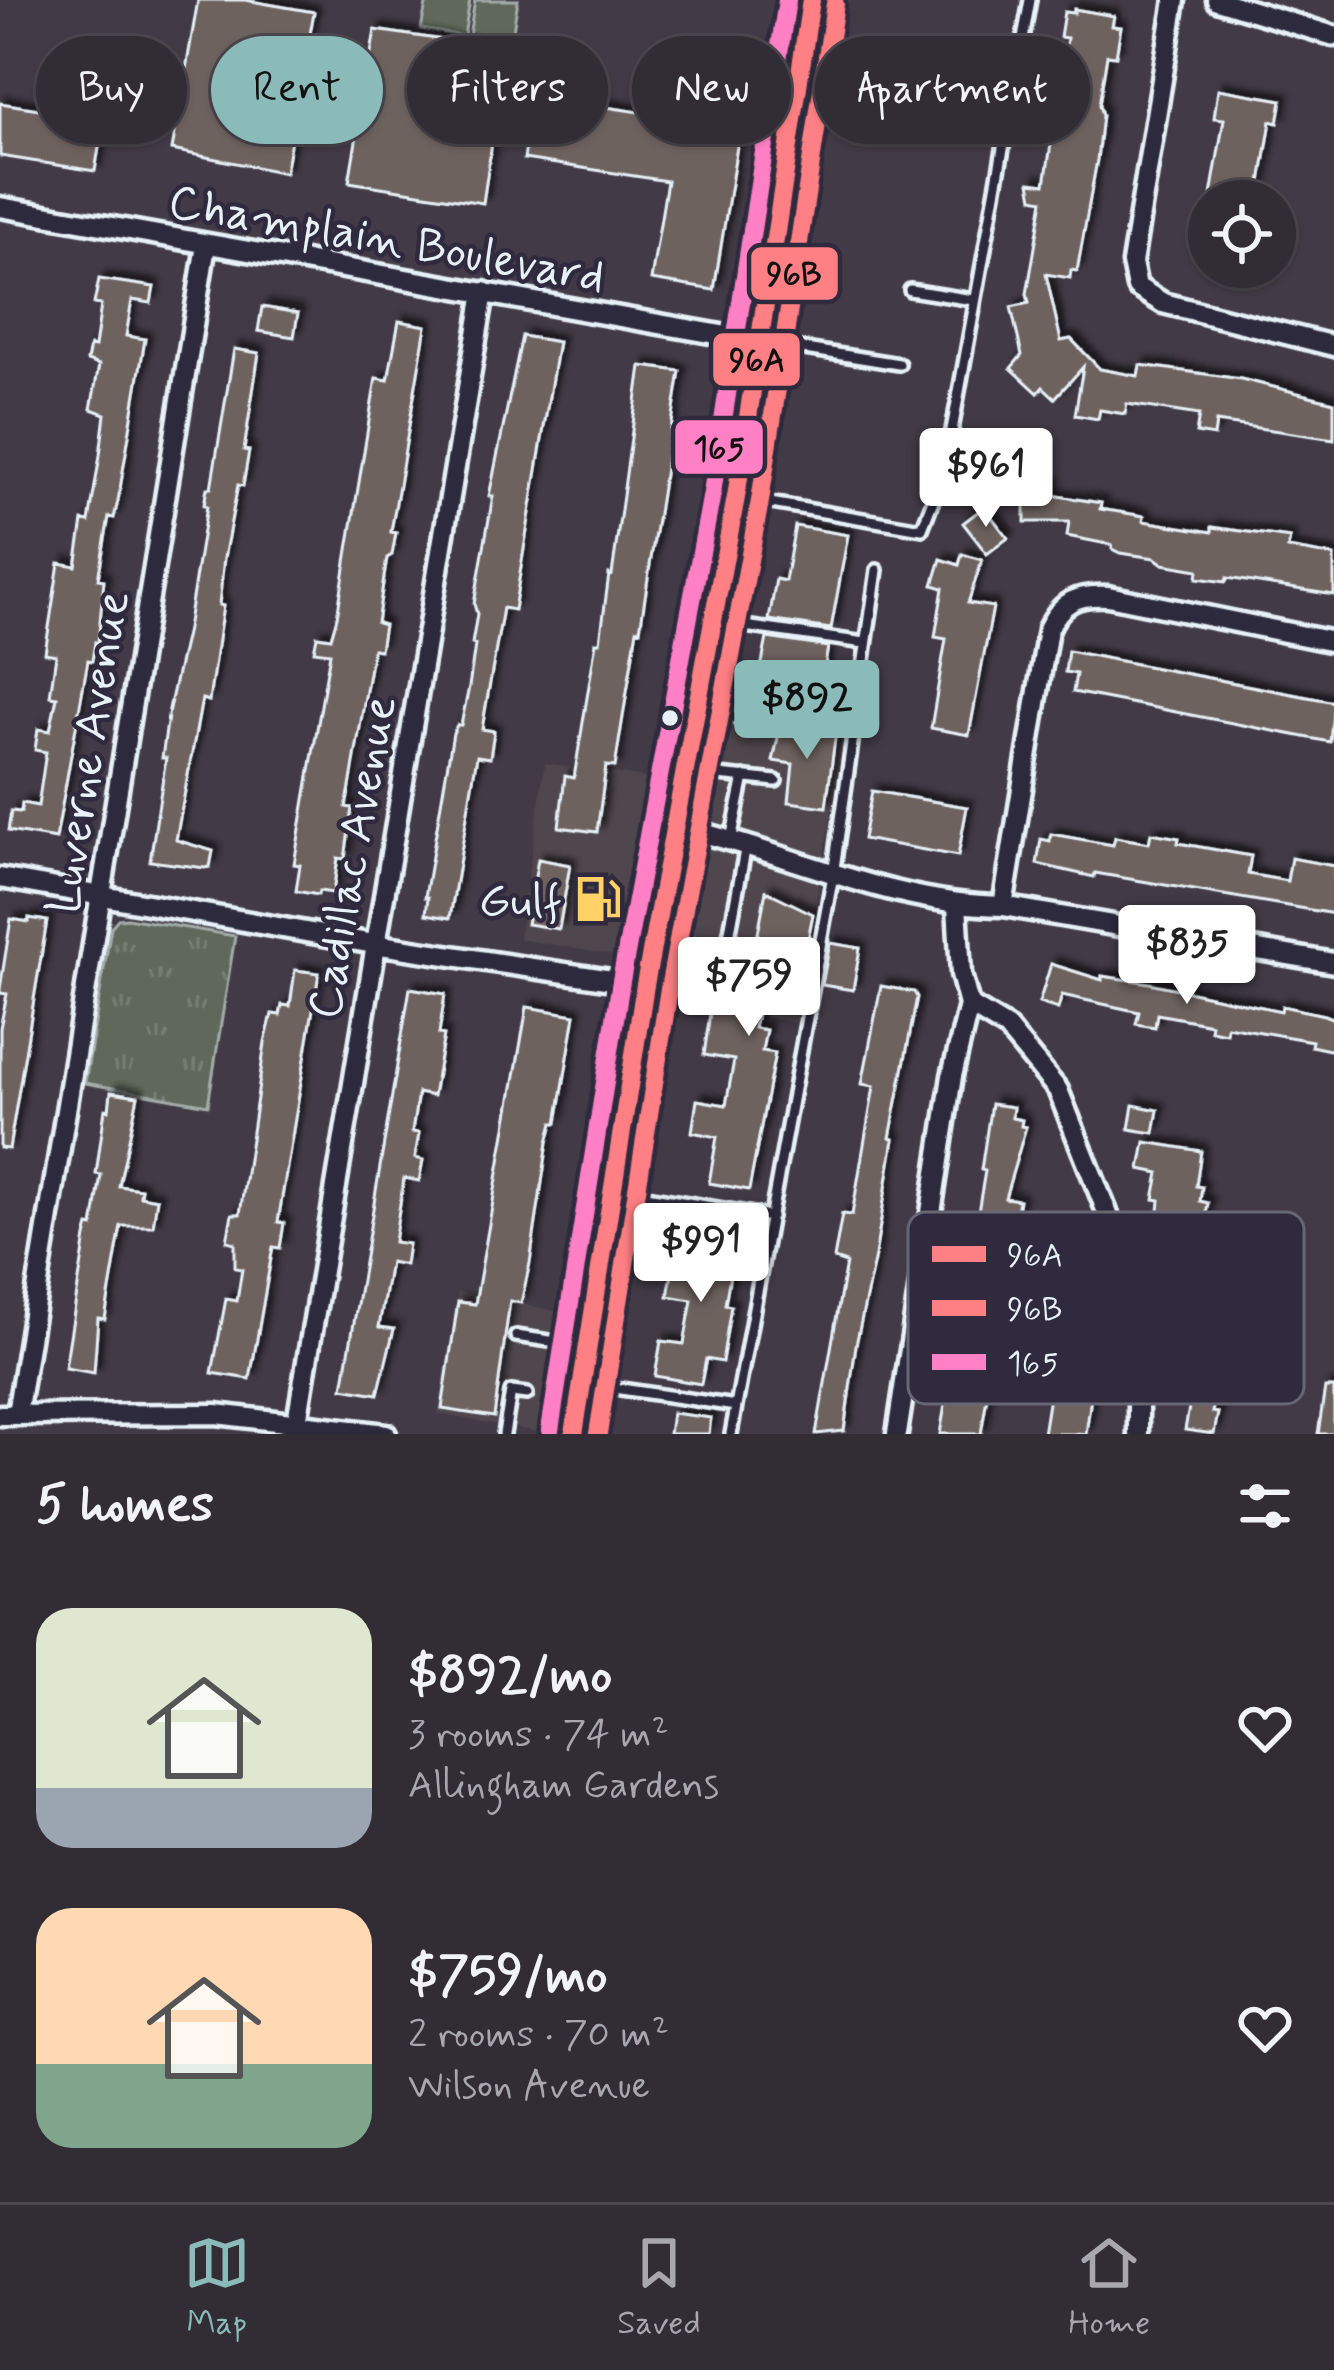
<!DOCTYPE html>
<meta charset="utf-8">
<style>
:root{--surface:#322c35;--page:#3a343d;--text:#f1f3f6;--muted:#a8a7ad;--line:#4d4850;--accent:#8bbbb9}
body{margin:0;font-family:Mynerve,sans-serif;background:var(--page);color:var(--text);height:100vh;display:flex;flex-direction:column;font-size:45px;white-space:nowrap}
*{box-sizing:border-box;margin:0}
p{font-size:39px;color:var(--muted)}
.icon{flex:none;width:66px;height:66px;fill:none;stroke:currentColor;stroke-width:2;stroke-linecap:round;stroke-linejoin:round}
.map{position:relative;height:1434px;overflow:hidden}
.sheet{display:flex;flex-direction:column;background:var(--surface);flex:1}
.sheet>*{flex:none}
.guide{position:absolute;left:36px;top:36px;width:1263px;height:108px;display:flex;gap:24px}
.tools{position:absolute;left:1188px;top:180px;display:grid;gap:24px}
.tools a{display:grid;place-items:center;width:108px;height:108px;border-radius:50%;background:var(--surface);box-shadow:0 3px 9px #0004,0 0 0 3px var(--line);font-size:60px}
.price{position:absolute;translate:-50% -102px;padding:0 27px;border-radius:12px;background:#fff;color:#222;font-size:39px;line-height:78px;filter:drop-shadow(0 3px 6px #0008)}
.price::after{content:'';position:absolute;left:50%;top:72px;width:36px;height:27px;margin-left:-18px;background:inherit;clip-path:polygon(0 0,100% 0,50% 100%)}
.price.active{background:var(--accent);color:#111}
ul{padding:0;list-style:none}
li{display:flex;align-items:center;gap:36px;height:300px;padding:0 36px}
li span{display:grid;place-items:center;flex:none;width:336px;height:240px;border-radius:36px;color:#555}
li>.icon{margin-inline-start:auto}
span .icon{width:144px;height:144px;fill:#fffc;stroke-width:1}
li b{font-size:51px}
h2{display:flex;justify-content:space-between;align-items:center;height:144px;padding:0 36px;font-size:51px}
.pill{padding:0 42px;border-radius:54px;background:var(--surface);box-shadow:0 3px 9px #0004,0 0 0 3px var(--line);font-size:42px;line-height:108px}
.pill.active{background:var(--accent);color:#111}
.tabs{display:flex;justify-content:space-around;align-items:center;height:168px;border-top:3px solid var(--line);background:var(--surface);font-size:33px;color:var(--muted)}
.tabs a{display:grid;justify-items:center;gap:6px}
.tabs .active{color:var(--accent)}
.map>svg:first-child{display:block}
.built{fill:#4f474e}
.grass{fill:url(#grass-tufts);stroke:#a4acaa;stroke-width:3}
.garden{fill:#60685b;stroke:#a4acaa;stroke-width:3}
.building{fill:#6e625e;stroke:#e8f1f8;stroke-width:3;filter:url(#shadow)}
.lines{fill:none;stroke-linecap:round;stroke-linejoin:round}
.service-casing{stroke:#e8f1f8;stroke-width:18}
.minor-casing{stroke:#e8f1f8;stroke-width:27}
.secondary-casing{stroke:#e8f1f8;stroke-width:36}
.service{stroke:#2f2a3d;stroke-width:9}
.minor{stroke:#2f2a3d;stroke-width:18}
.secondary{stroke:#2f2a3d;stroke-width:27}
.bus-1-casing{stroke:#2f2a3d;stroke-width:27}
.bus-2-casing{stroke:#2f2a3d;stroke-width:27}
.bus-3-casing{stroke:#2f2a3d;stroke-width:27}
.bus-1{stroke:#ff8084;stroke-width:18}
.bus-2{stroke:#ff8084;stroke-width:18}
.bus-3{stroke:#ff80c5;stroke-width:18}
.bus-dot{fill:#e8f1f8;stroke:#2f2a3d;stroke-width:4.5}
.labels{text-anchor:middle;stroke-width:9;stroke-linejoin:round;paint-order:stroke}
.street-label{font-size:48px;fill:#e8f1f8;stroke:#2f2a3d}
.poi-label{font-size:48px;fill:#e8f1f8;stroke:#2f2a3d;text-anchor:end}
.key{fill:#2f2a3d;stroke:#666675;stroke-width:3}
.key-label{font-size:33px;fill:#e8f1f8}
.line-badge{stroke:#2f2a3d;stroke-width:4.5}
.pale-badge-label{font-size:33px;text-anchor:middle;font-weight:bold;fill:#111}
</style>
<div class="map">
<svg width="1334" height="1434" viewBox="0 0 1334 1434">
<defs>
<pattern id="grass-tufts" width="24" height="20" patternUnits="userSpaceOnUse" patternTransform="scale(3)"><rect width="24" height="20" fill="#60685b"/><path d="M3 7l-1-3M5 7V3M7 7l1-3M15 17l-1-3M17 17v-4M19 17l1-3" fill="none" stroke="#777e73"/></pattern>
<filter id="shadow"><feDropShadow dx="6" dy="-6" stdDeviation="3" flood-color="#0009"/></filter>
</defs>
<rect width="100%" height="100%" fill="#423b47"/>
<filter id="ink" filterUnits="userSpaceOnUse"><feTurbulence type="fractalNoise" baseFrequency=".00833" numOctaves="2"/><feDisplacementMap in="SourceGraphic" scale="24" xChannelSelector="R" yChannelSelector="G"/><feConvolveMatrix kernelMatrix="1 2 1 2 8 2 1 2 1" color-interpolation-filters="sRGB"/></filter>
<g filter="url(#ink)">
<path class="built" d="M736,684l113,26 -54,313 -116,-23z
M545,763l108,16 -31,178 -103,-18z
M458,1292l103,20 -22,120 -101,-18z"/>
<path class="grass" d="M127,918l108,18 -27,169 -123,-22 26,-156 7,-8z"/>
<path class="garden" d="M427,0h43l-6,36 -43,-7z
M475,0h43l-7,43 -42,-7z"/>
<path class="building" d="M198,0h47l69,12 -29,161 -113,-23z
M1074,9l40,7 -2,10 9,1 -5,29 -9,-1 -8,50 3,10 -5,45 -20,111 -6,-1 -1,8 -24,-4 15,67 10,-2 29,30 38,7 2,-11 101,14 93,23v37l-118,-17 -2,14 -18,-3 3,-18 -72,-11 -2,10 -25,-4 -2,9 -23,-4 8,-48 -28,31 -12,-11 -5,6 -27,-25 11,-13 -11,-48 18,-4 -2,-9 16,-94 -10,-2 -3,-16 15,2 22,-146 -7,-1 4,-25 10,1z
M375,30l131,19 -23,154 -134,-21z
M682,54l68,11 -36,225 -63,-10 16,-99 -143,-22 10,-63 138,21z
M1218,89l64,11 -4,23 -7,-2 -13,80h-48l14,-82 -10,-1z
M0,103l104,16 -9,52 -95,-15z
M99,279l55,8 -3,16 -19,-3 -6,36 19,3 -27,162 -4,17 -5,-1 -11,62 6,1 -6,63 -3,-1 -3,19 -4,-1 -32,179 -48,-8 3,-20 10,1 1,-9 16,3 8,-54 -11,-2 3,-21 12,2 7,-34 -7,-1 6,-41 -11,-2 14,-90 17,3 7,-45 6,1 11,-67 5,-41 -14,-5 8,-44 -12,-4 3,-15 5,1 6,-42 -7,-1z
M262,307l36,6 -4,24 -36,-6z
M399,321l27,5 -35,206 5,1 -4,22 -5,3 -10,65 7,2 -4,25 -7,-1 -23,138 -4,20 6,1 -7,51 -7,-1 -5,35 -14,-2 -1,4 -22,-4 4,-26 -6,-1 36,-211 -16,-2 3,-15 14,2 6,-21 39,-239 12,2z
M522,336l36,6 -44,268 -11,-2 -21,121 12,2 -4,27 -13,-2 -27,162 -24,-4 2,-17h-3l28,-164 4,-8h4l8,-38 6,-42 -3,-1 5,-30 -3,-10 19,-108h-4z
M234,349l25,4 -15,97 5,1 -6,35 -5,-1 -14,73 -5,47 4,1 -14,95 -7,-2 -26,141 37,11 -3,16 -5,1 -55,-7 16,-103h-4l7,-49 18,-80 20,-123 -3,-1 3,-17h4z
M641,366l39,5 -40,259 -3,-1 -22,138 -9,-1 -9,66 -38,-5 6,-51 9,2 22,-136h4l9,-68 3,1z
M1025,483h27v12l49,8 -1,6 44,7 -1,5 69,11v-5l78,11 -2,10 46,8v39l-107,-17 -1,4 -29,-4 1,-8 -35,-6 -8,-6 -35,-5 -8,-4v-4l-45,-9 2,-14h-44z
M984,507l24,31 -21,16 -24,-31z
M795,526l53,9 -17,94 -62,-9 7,-41 9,2z
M962,554l20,6 -14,43 25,4 -24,128 -38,-7 15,-89 -11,-2 8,-49 -10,-3 8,-26 18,6z
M767,638l61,9 -8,47 -62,-11z
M1068,651l266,51 -4,40 -257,-50 3,-18 -11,-2z
M781,724l55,7 -10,76 -37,-5 4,-38 -20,-3z
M872,791l95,16 -9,49 -95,-17z
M1151,833l28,5 -1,5 73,13 -3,18 39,7 4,-23 43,8v48l-239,-41 -1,4 -57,-13 4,-25 9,2 1,-7 62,11 2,-8 34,6z
M538,859l32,6 -11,64 -32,-5z
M766,891l47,23 -5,25 4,1 -8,41 -24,-2 -2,14 -16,-2 -8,37 12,2 -4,21 13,2 -26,137 -40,-7 8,-46 -25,-5 5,-32 29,5 8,-45 -30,-5 13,-91 34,6z
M29,918l18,3 -38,228 -9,-1v-120l7,-34 -7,-1v-4l11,-70 18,3z
M830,943l30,5 -7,42 -31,-5z
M1051,964l51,16v-4l47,7 132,28 1,-5 42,9 10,4v32l-23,-5 1,-5 -85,-15 -1,7 -16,-3 1,-6 -54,-10 -2,13 -19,-3 3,-12 -77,-17 -4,14 -19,-6z
M295,970l24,3 -41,249 6,1 -4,25 -7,-1 -23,132 -38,-6 14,-74 11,2 5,-32 -7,-1v-25l-8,-2 5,-27h8l25,-171 7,-29 8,1 2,-10 8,1z
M881,986l33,6 3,5 -27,141 4,1 -19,117 -19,89 -12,86 -28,3 30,-171 -12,-4 8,-45 10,1 22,-129 -12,-2z
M410,988l35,6 -6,40 5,1 -11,61 -15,-3 -6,39 7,1 -4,25 8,2 -4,21 -15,-3 -10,64 14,2 -3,21 -15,-3 -11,65 15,2 -16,65 -35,-6z
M527,1007l48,8 -18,108h-4l-5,19 -18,121 -9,40 -11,-2 -16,116 -52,-8 16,-107 17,2z
M111,1092l27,4 -19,90 22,3 -1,7 17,3 -4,27h-32l-16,93 -7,-1 -4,55 -29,-5 21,-131 3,-11 4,1 8,-52 -5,-1 9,-65 4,1z
M991,1104l22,3 -1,11 10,2 -1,6 5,1 -21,71 14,2 -38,234h-41l45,-263 -4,-1z
M1133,1105l25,5 -4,23 -25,-4z
M1145,1142l56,9 -5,35 6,1 -2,14 8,2 -4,23 12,3 -13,60 -37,-7 7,-36 -8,-1 5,-31 -11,-2 1,-12 -6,-1 5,-26 -19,-4z
M701,1220l37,6 -13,79 6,1 -9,56 -16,-3 -5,25 -46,-8 6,-35 23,3 8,-44 -24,-4 6,-33 19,3z
M1047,1236l29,5 -4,19 5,1 -7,40 21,3 -6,84 7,2 -6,44h-43l9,-56 -9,-1 8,-86 -2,-10 -9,-2z
M1189,1297l25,5 -7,35 20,6 -15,69 6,1 -4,21 -29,-4 6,-34 -8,-1 6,-36 -4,-2 6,-35 -7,-1z
M1325,1388h9v46h-16z
M672,1413l39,5 -2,16h-40z"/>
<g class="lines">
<defs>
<path id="service" d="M910,290l63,10
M761,342l138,22
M742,498l180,31 23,-60 85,-469
M716,622l149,21
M701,712l71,12
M690,772l86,9
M731,840l13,-63
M658,943l60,11 10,-12 18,-97
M616,1191l155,26
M516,1336l67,10
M587,1384l149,22
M504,1434l7,-42 16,2
M731,1434l102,-559 44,-305"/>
<path id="minor" d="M1175,0l-43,263 5,24 26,16 171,43
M1217,0l117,36
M0,207l761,135
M675,826c109,24 214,79 328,80l331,57
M0,878l374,66 271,41
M957,905l4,69 8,31 38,23 51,62 59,147 21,108v89
M1003,906l45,-277c14,-28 29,-35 60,-33l226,46
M17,1414l189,-1169
M0,1415l216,-1 170,20
M295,1434l189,-1142
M897,1434l55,-358 17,-71"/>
<path id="secondary" d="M574,1434l71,-449 91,-488 75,-497"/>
</defs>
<use href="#service" class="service-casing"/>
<use href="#minor" class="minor-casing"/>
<use href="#secondary" class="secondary-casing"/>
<use href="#service" class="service"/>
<use href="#minor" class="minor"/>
<use href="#secondary" class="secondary"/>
<defs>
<path id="bus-1" d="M574,1434l71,-449 91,-488 75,-497"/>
<path id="bus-2" d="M598,1434l71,-445 91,-488 75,-497"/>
<path id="bus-3" d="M550,1430l71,-449 91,-488 75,-493"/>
</defs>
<use href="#bus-1" class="bus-1-casing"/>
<use href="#bus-2" class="bus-2-casing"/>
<use href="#bus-3" class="bus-3-casing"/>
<use href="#bus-1" class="bus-1"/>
<use href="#bus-2" class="bus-2"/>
<use href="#bus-3" class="bus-3"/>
</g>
</g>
<defs>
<symbol id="fuel-bare" viewBox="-9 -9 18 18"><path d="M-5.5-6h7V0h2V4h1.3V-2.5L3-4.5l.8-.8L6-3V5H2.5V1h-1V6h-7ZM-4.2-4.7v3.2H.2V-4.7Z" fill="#ffd166" stroke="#2f2a3d" stroke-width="2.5" paint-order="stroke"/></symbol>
</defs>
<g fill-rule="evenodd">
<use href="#fuel-bare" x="565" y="866" width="66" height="66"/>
</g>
<circle class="bus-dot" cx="670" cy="718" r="10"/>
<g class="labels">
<g class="street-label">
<text transform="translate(387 237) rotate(10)" y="17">Champlain Boulevard</text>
<text transform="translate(86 752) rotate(-81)" y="17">Luverne Avenue</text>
<text transform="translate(350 857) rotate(-80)" y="17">Cadillac Avenue</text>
</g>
<g class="poi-label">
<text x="562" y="916">Gulf</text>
</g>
</g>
<rect x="908" y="1212" width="396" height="192" rx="18" class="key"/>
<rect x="932" y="1246" width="54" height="16" fill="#ff8084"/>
<rect x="932" y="1300" width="54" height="16" fill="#ff8084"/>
<rect x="932" y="1354" width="54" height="16" fill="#ff80c5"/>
<g class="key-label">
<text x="1007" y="1266">96A</text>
<text x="1007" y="1320">96B</text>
<text x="1007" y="1374">165</text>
</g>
<g class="line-badge">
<rect x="749" y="245" width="91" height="57" rx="12" fill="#ff8084"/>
<rect x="711" y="331" width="91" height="57" rx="12" fill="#ff8084"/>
<rect x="673" y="418" width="92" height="58" rx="12" fill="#ff80c5"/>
</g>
<g class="pale-badge-label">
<text x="794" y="285">96B</text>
<text x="757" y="371">96A</text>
<text x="719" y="459">165</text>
</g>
</svg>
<div class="tools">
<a><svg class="icon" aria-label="locate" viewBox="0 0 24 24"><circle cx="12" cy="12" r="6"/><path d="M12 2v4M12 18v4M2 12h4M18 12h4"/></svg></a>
</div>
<b class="price" style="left:986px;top:530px">$961</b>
<b class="price active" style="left:807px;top:762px">$892</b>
<b class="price" style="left:1187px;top:1007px">$835</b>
<b class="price" style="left:749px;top:1039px">$759</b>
<b class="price" style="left:701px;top:1305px">$991</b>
<div class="guide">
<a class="pill">Buy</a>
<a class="pill active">Rent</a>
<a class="pill">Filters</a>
<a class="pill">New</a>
<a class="pill">Apartment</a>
</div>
</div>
<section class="sheet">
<h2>5 homes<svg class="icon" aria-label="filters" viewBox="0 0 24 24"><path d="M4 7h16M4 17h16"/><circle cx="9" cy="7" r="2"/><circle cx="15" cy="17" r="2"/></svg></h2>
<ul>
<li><span style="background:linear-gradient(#dfe7d0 75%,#9aa5b1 0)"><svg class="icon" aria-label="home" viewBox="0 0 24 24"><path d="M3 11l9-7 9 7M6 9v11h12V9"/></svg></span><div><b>$892/mo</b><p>3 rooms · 74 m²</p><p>Allingham Gardens</p></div><svg class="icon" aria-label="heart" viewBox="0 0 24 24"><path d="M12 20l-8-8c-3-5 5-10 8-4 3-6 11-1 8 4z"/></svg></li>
<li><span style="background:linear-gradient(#ffd9b3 65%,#7fa58c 0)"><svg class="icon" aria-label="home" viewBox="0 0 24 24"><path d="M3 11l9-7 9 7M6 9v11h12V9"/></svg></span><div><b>$759/mo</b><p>2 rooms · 70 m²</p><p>Wilson Avenue</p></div><svg class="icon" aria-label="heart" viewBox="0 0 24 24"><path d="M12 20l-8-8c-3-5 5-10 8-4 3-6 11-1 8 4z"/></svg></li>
</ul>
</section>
<nav class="tabs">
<a class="active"><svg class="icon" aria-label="map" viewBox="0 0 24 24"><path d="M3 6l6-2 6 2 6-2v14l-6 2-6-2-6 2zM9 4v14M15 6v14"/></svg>Map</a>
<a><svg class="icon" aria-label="saved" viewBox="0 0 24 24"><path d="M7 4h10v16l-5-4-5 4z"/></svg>Saved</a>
<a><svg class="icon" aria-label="home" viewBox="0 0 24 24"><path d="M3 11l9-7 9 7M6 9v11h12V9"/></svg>Home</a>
</nav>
